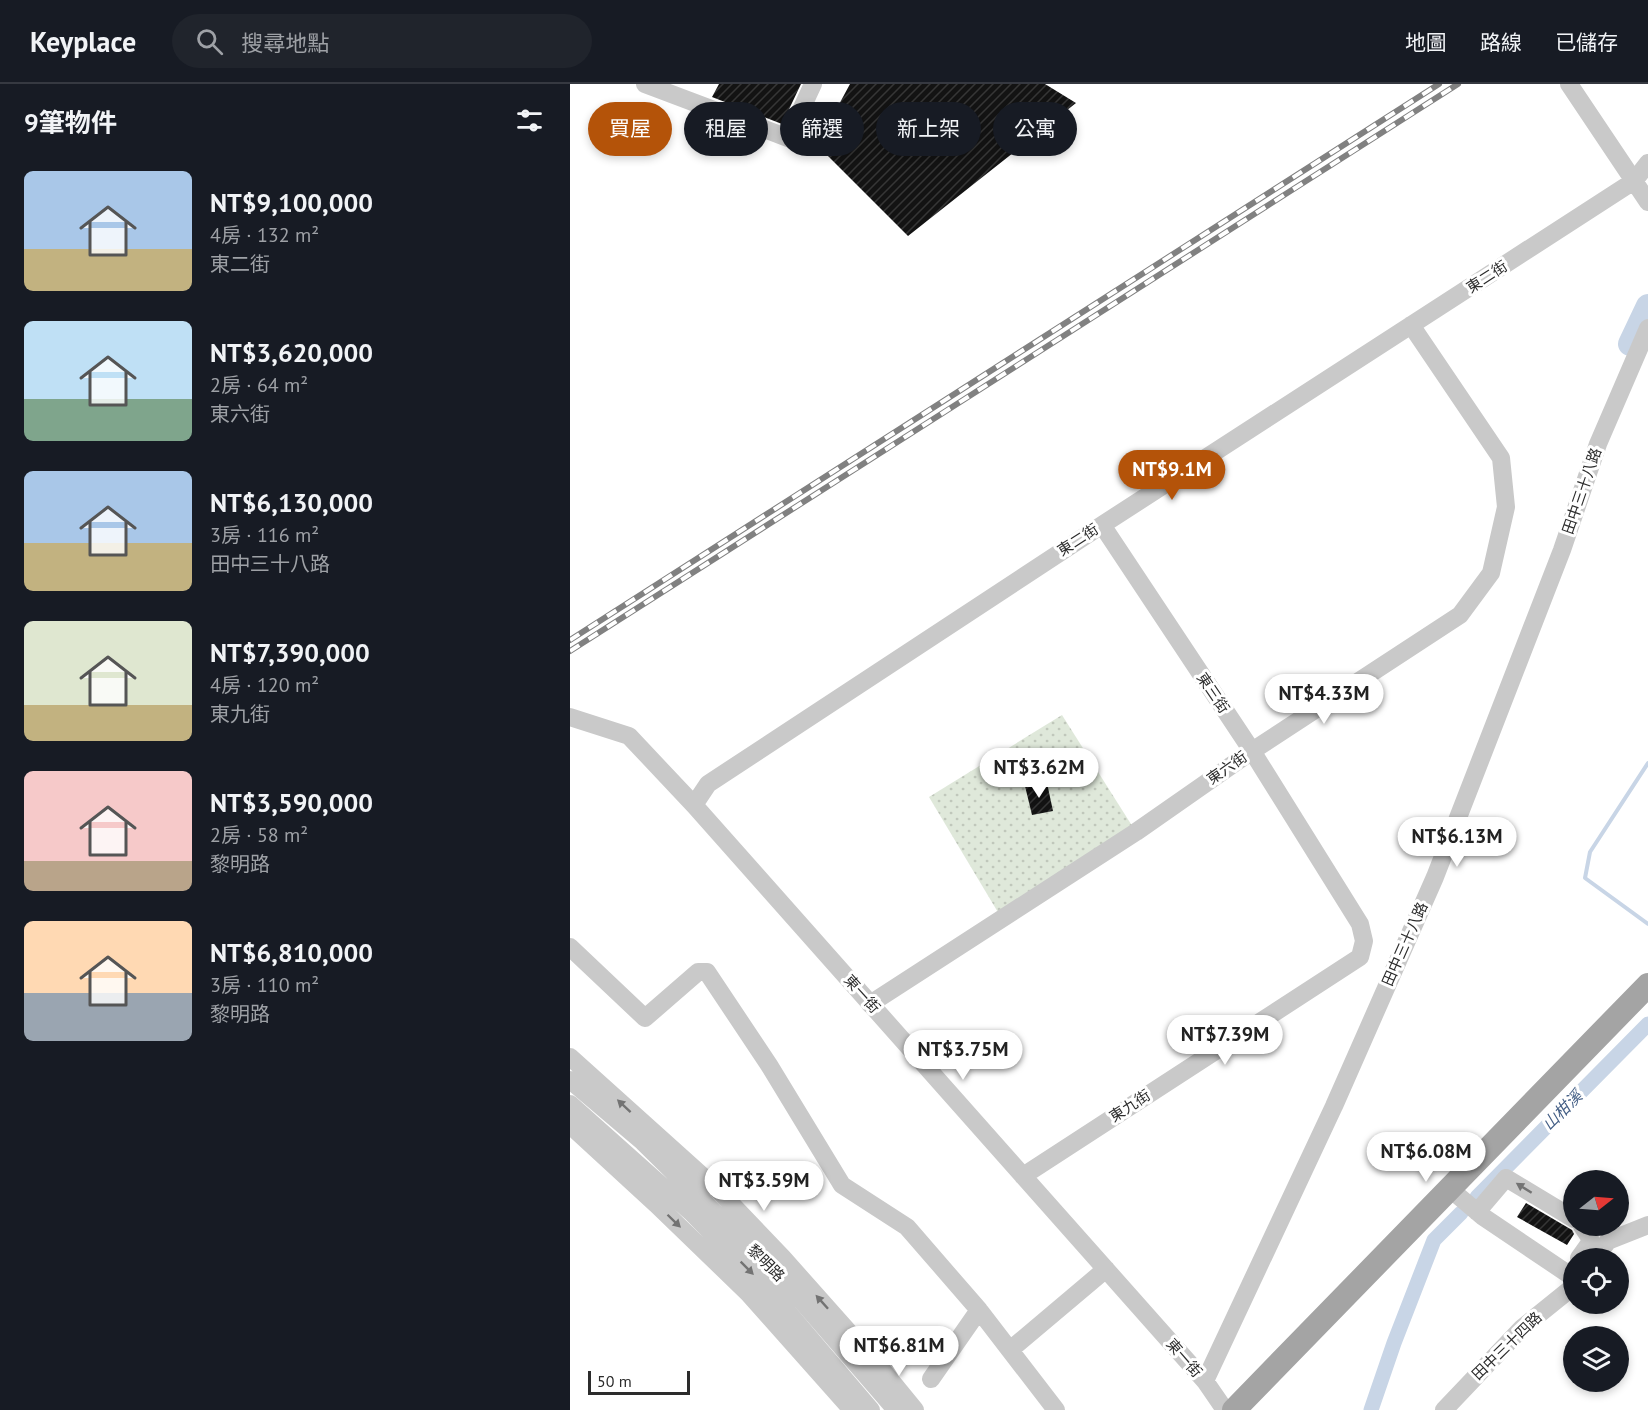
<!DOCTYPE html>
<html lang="zh-TW">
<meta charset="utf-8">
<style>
:root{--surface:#171b24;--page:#20242c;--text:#f1f3f6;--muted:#9ea1a6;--line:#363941;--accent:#b45309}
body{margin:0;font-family:"PT Sans","Noto Sans TC",sans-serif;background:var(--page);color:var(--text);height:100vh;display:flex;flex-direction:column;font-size:22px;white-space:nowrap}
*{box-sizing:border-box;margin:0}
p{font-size:20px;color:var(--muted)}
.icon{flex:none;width:33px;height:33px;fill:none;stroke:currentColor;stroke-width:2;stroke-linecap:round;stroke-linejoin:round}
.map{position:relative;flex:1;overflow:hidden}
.details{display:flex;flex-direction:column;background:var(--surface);width:570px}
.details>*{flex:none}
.guide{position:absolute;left:18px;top:18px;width:570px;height:54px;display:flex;gap:12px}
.needle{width:39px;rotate:73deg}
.controls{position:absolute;left:993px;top:1086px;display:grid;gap:12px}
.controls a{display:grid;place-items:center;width:66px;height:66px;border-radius:50%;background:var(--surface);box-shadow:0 3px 9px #0003;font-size:30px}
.scale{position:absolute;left:18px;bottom:15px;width:102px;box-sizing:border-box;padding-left:6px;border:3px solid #2c2c2c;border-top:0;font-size:16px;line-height:21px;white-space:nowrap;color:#2c2c2c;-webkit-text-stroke:4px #fff;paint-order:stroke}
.price{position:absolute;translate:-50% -51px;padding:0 14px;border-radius:21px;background:#fff;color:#222;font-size:20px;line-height:39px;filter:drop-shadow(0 2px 3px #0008)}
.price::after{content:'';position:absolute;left:50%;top:36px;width:18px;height:14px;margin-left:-9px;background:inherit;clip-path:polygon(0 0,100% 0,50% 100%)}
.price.current{background:var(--accent);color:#fff}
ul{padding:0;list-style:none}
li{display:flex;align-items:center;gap:18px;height:150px;padding:0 24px}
li span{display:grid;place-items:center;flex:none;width:168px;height:120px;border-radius:9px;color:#555}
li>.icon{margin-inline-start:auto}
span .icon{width:72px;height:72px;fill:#fffc;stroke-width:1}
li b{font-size:26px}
h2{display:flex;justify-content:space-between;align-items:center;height:72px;padding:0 24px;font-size:26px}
.chip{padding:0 21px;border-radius:27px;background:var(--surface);box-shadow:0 3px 9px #0003;font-size:21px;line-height:54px}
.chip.current{background:var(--accent);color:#fff}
header{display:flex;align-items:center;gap:36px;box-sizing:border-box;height:84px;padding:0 30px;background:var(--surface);border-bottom:2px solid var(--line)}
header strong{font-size:28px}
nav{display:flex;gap:33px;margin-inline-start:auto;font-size:21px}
.search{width:420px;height:54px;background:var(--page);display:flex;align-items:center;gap:15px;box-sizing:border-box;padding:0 21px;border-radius:33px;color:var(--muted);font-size:22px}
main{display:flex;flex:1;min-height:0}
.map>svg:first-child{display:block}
.park{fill:url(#park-dots)}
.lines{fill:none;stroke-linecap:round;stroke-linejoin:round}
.stream{stroke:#c8d5e6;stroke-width:4}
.canal{stroke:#c8d5e6;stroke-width:15}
.river{stroke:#c8d5e6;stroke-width:24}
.building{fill:url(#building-hatch)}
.minor{stroke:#c9c9c9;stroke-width:18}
.major{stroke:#a4a4a4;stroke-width:24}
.rail-casing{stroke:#818181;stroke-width:6}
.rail{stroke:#fff;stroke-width:4;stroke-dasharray:11;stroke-linecap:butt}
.oneway{fill:#737373}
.labels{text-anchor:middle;stroke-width:6;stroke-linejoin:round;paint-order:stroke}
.street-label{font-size:15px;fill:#2c2c2c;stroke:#fff}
.water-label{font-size:16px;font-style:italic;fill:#435e85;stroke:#fff}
</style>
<header>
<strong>Keyplace</strong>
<div class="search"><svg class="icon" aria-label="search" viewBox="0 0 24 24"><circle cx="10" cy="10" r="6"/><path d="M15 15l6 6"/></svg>搜尋地點</div>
<nav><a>地圖</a><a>路線</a><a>已儲存</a></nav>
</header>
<main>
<section class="details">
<h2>9筆物件<svg class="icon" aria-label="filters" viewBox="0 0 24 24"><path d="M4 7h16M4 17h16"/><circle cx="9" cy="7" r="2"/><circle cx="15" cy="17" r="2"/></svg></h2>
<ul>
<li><span style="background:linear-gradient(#a9c7e8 65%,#c2b280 0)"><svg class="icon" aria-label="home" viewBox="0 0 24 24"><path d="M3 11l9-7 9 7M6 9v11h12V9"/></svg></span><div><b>NT$9,100,000</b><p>4房 · 132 m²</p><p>東二街</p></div></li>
<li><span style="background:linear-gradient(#bfe0f5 65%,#7fa58c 0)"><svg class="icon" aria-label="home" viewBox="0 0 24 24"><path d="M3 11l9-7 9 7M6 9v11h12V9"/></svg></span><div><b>NT$3,620,000</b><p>2房 · 64 m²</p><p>東六街</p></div></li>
<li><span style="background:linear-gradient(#a9c7e8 60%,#c2b280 0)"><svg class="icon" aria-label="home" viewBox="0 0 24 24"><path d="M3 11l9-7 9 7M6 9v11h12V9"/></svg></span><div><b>NT$6,130,000</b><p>3房 · 116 m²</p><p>田中三十八路</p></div></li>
<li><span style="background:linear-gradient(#dfe7d0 70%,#c2b280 0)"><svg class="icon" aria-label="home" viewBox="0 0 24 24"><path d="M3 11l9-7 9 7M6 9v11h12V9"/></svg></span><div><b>NT$7,390,000</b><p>4房 · 120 m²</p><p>東九街</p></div></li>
<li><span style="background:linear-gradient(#f6c9c9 75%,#b9a48a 0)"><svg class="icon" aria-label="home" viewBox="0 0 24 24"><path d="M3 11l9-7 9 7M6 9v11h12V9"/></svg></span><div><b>NT$3,590,000</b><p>2房 · 58 m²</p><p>黎明路</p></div></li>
<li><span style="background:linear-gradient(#ffd9b3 60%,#9aa5b1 0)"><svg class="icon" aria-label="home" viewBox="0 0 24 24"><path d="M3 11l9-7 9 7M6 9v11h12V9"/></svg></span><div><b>NT$6,810,000</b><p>3房 · 110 m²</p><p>黎明路</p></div></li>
</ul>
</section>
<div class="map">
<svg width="1078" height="1326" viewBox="0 0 1078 1326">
<defs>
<pattern id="park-dots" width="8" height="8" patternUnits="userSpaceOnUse" patternTransform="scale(1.5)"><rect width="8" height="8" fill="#dfe8da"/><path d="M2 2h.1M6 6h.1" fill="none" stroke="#c0c7bb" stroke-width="1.8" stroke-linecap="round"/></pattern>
<pattern id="building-hatch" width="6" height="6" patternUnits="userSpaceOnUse" patternTransform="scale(1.5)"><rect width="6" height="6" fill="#131313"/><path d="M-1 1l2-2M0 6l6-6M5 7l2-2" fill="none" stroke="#363636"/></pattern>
</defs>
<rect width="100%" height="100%" fill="#fff"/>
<path class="park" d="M492,631l74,117 -134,87 -73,-122z"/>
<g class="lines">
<path class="stream" d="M1078,679l-58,89 -5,26 63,46"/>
<path class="canal" d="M907,1113l171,-173
M801,1326l23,-67 40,-103 27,-27"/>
<path class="river" d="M1060,260l18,-38"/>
</g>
<path class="building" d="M149,0h82l-19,40 -70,-27z
M280,0h195l31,19 -168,133 -91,-91z
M477,699l6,28 -21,4 -7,-29z
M956,1119l46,27 2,4 -7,11 -50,-28z"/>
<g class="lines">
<path class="minor" d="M75,0l143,54 25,-54
M999,0l79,118
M0,633l59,19 65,69 511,576 20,29
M124,721l14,-21 394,-259 532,-344 14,-18
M0,863l75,71 53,-46h9l62,93 73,120 65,42 72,83 77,100
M300,920l266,-172 116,-81 208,-136 31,-42 15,-66 -5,-49 -90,-133
M0,973l149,134 64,67 96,108 36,44
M0,996l73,62 146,144 107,124
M0,1020l121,108 83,84 97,114
M0,1041l86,79 92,89 104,117
M453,1092l337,-219 4,-16 -4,-17 -108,-173 -150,-226
M879,1104l33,28 92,62
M907,1128l29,-34 68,41
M1009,1174l10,-14 1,-6 -8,-12
M1025,1174l13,-17 40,-16
M440,1266l96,-81
M361,1295l48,-69
M635,1297l129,-275 101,-229 127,-327 36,-106 50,-116
M874,1326l78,-82 52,-42"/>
<path class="major" d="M664,1326l414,-425"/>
<defs>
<path id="rail" d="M0,556l869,-556
M0,567l888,-567"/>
</defs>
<use href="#rail" class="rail-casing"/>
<use href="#rail" class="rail"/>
</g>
<defs><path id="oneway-solid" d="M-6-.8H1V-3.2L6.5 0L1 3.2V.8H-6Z" transform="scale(1.5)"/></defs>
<g class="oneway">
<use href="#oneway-solid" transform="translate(54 1022) rotate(-137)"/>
<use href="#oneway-solid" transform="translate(954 1104) rotate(-148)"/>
<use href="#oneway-solid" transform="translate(104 1137) rotate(44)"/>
<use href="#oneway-solid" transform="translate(177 1184) rotate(45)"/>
<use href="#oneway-solid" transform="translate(252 1218) rotate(-132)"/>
</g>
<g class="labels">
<g class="street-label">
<text transform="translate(917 193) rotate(-33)" y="5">東二街</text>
<text transform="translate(1012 407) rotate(-71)" y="5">田中三十八路</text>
<text transform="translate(508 456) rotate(-33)" y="5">東二街</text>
<text transform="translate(643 609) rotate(56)" y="5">東三街</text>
<text transform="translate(657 684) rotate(-35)" y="5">東六街</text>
<text transform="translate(835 860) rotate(-66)" y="5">田中三十八路</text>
<text transform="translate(292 910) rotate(48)" y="5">東一街</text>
<text transform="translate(560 1022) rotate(-33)" y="5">東九街</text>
<text transform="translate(196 1179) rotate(45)" y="5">黎明路</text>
<text transform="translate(937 1262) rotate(-44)" y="5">田中三十四路</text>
<text transform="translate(614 1274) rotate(49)" y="5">東一街</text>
</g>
<g class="water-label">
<text transform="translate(992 1026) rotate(-45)" y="6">山柑溪</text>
</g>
</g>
</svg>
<div class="controls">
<a><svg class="needle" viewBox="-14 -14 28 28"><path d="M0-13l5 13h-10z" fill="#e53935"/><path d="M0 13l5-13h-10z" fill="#9ea1a6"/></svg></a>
<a><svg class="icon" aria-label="locate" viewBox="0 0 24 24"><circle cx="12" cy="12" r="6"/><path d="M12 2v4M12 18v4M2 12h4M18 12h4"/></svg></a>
<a><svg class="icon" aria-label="layers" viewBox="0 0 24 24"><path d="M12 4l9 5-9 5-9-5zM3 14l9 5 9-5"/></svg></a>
</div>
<div class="scale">50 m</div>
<b class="price current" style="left:602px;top:417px">NT$9.1M</b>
<b class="price" style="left:754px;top:641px">NT$4.33M</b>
<b class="price" style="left:469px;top:715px">NT$3.62M</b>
<b class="price" style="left:887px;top:784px">NT$6.13M</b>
<b class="price" style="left:655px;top:982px">NT$7.39M</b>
<b class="price" style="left:393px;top:997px">NT$3.75M</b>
<b class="price" style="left:856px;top:1099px">NT$6.08M</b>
<b class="price" style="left:194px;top:1128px">NT$3.59M</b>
<b class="price" style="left:329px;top:1293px">NT$6.81M</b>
<div class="guide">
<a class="chip current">買屋</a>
<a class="chip">租屋</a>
<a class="chip">篩選</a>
<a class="chip">新上架</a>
<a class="chip">公寓</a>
</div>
</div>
</main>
